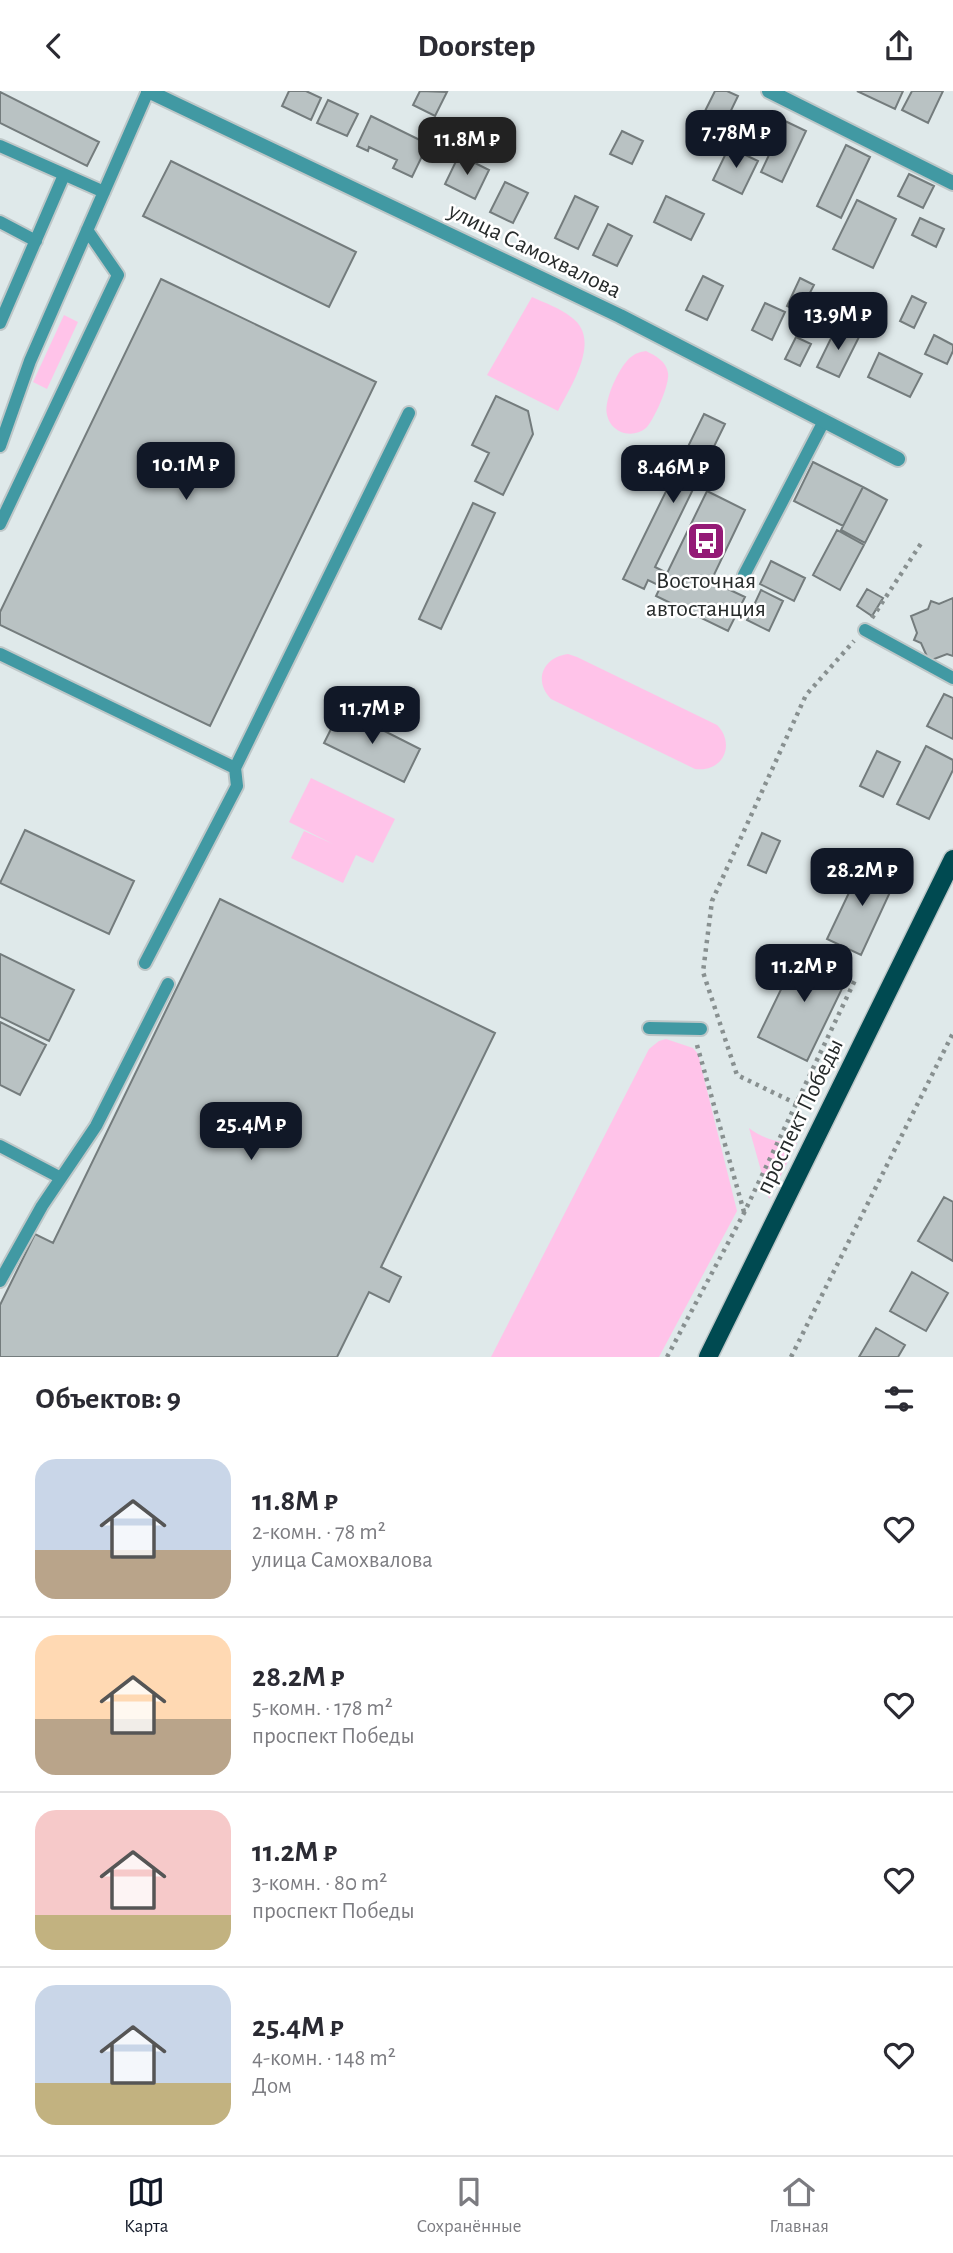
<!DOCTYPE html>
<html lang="ru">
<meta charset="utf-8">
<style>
:root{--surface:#fff;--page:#f7f7f7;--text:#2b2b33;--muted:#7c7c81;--line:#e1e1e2;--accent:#111827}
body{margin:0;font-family:"Alegreya Sans",sans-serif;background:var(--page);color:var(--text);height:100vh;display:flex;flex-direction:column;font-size:26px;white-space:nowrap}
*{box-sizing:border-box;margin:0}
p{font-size:23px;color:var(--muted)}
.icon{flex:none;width:38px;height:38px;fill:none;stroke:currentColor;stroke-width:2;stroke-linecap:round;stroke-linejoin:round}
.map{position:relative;height:1266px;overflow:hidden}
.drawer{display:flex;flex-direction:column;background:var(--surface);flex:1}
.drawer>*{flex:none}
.price{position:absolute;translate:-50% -60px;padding:0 16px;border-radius:14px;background:var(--accent);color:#fff;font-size:23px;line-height:46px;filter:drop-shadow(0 2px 4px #0008)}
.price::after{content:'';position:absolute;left:50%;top:42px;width:21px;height:16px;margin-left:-10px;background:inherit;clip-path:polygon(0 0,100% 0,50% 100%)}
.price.current{background:#222;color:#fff}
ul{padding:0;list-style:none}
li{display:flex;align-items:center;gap:21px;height:175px;padding:0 35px}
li+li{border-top:2px solid var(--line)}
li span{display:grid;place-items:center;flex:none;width:196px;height:140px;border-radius:21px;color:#555}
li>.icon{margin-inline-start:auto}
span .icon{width:84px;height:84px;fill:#fffc;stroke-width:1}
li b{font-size:30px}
h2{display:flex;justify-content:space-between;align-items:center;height:84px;padding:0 35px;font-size:30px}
header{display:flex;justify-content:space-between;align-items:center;height:91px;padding:0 35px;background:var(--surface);font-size:32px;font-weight:600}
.dock{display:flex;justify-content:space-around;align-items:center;height:98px;border-top:2px solid var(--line);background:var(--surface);font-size:19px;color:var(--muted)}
.dock a{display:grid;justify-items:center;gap:4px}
.dock .current{color:var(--accent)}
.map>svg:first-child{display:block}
.green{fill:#ffc3e9}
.building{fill:#b9c2c3;stroke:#747c7d;stroke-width:2}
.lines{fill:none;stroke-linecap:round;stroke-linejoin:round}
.service-casing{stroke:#bec7c8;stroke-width:16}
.minor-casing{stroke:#bec7c8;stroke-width:18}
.primary-casing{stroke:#bec7c8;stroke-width:21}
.path{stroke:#889090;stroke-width:4.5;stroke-dasharray:3.5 5;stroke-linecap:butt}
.service{stroke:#4199a3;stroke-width:12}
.minor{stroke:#4199a3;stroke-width:14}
.primary{stroke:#004a51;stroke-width:18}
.labels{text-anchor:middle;stroke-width:5;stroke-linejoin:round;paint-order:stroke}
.street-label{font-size:24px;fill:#272b2b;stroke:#fff}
.poi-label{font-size:24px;fill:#272b2b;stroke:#fff}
</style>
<header><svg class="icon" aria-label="back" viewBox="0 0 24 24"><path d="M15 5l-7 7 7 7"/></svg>Doorstep<svg class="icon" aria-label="share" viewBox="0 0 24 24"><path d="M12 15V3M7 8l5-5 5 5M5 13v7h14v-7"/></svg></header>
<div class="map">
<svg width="953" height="1266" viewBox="0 0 953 1266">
<rect width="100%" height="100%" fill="#dfe9ea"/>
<path class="green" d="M532,206c13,6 28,11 39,20 32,22 -1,70 -13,94l-71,-36z
M64,224l14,7 -31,67 -14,-7z
M646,260c10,5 20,10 22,22 2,11 -14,47 -22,55 -7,6 -17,7 -25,4 -8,-4 -12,-9 -14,-17 -4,-14 13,-50 24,-58 5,-4 9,-5 15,-6z
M568,563l9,3 140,68c19,19 6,48 -22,44l-144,-70c-18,-18 -8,-42 17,-45z
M311,687l84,41 -22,44 -17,-8 -13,28 -52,-25 13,-27 29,13 -44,-22z
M666,948l27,9 5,6 39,157 -78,146h-168l158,-308 10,-8z
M749,1037c14,11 30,15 48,15l-28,56z"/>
<path class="building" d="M289,0h17l15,7 -10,22 -29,-14z
M420,0l27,1 -12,24 -22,-11z
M715,0h12l11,5 -14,29 -21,-10z
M857,0h46l-8,18z
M912,0h31l-15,32 -26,-13z
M0,1l99,50 -12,24 -87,-43z
M328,9l30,14 -11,22 -30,-13z
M371,25l57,28 -16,33 -19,-9 4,-8 -28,-13 -1,4 -11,-5z
M478,28l19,9 -8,18 -20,-10z
M785,30l21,10 -24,51 -21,-10z
M622,40l21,10 -11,23 -22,-10z
M846,54l24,12 -29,61 -24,-12z
M729,56l29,14 -16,33 -29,-14z
M459,64l30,15 -14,29 -30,-15z
M171,70l185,91 -27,55 -186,-91z
M909,83l25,12 -11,22 -25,-12z
M505,91l23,11 -15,30 -23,-11z
M575,105l23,11 -20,42 -23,-11z
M666,105l38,18 -13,26 -37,-18z
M857,109l39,19 -23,49 -40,-19z
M920,127l24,11 -8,18 -24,-12z
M608,133l24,12 -15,30 -24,-11z
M703,185l20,10 -16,34 -21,-10z
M800,187l14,7 -14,27 -13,-6z
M161,188l215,103 -166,344 -210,-101v-13z
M912,205l14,7 -12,25 -14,-7z
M854,208l15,7 -11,24 -15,-7z
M765,212l20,9 -13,28 -20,-10z
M837,235l22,11 -20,40 -22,-10z
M934,244l19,10v6l-6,13 -22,-10z
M796,246l15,7 -11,22 -15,-7z
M879,262l43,21 -12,23 -42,-20z
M496,305l32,15 5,23 -30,61 -28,-14 14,-28 -17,-8z
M704,323l21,10 -70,143 12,6 -7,13 -12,-6 -4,9 -21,-10z
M813,371l50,25 -20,39 -49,-25z
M863,396l24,13 -22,43 -24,-13z
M707,400l38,19 -34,71 34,16 -17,34 -72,-35z
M473,412l22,10 -54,116 -22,-10z
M837,439l27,15 -24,45 -27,-15z
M771,470l34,17 -11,23 -34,-17z
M867,498l16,9 -11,18 -15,-10z
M761,499l22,11 -14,30 -22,-11z
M953,507v58l-6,-2 -18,7 -8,-18 -7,-3 3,-7 -6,-17 17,-7 3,-8 8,3z
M944,603l9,4v41l-26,-13z
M341,618l79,40 -16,33 -80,-39z
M926,655l27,14v10l-24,49 -32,-15z
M877,660l23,11 -17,35 -23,-11z
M25,739l109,51 -25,53 -109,-51z
M762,742l18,8 -14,32 -18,-8z
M864,770l33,16 -36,78 -34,-16z
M220,808l275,134 -114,234 20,10 -12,25 -20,-10 -32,65h-337v-52l35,-71 18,9z
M802,855l49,24 -44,91 -49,-24z
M0,863l74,36 -25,51 -49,-24z
M0,931l46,23 -26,50 -20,-10z
M944,1106l9,5v59l-35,-20z
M912,1181l36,21 -22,38 -36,-20z
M876,1237l29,17 -7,12h-39z"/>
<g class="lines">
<defs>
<path id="service" d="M0,55l104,46
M0,131l36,19
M0,232l64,-148
M0,355l30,-85 118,-270
M0,433l118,-249 -31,-45
M744,484l80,-154
M865,539l88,48
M0,563l235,114
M145,872l92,-177 -2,-18 174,-355
M649,937l52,1
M0,1055l61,32
M0,1190l42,-75 54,-80 72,-142"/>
<path id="minor" d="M148,0l472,225 278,143
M769,0l184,92"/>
<path id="primary" d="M708,1266l245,-498"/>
</defs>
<use href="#service" class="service-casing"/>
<use href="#minor" class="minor-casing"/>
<use href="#primary" class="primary-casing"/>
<path class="path" d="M872,527l50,-76
M697,954l47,167
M797,1013l-60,-29 -34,-103 9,-71 94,-206 48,-54
M667,1266l77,-144 112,-235
M791,1266l162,-324"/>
<use href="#service" class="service"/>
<use href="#minor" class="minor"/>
<use href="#primary" class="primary"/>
</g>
<defs>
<symbol id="bus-square" viewBox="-11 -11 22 22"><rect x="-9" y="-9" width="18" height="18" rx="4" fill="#941a76" stroke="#fff"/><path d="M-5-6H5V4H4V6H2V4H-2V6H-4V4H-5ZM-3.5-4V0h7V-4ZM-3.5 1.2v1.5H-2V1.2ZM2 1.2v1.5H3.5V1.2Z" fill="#fff"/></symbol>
</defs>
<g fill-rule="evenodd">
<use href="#bus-square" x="684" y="428" width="44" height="44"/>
</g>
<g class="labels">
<g class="street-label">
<text transform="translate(535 159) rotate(26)" y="8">улица Самохвалова</text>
<text transform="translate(799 1025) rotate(-64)" y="8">проспект Победы</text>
</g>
<g class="poi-label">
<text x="706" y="497">Восточная<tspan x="706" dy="28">автостанция</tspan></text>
</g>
</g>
</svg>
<b class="price" style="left:736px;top:79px">7.78M ₽</b>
<b class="price current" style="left:467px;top:86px">11.8M ₽</b>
<b class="price" style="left:838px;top:261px">13.9M ₽</b>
<b class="price" style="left:186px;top:411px">10.1M ₽</b>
<b class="price" style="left:673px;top:414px">8.46M ₽</b>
<b class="price" style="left:372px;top:655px">11.7M ₽</b>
<b class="price" style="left:862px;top:817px">28.2M ₽</b>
<b class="price" style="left:804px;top:913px">11.2M ₽</b>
<b class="price" style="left:251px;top:1071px">25.4M ₽</b>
</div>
<section class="drawer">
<h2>Объектов: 9<svg class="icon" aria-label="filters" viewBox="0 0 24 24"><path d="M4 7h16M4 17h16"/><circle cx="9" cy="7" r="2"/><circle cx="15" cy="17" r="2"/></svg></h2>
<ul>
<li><span style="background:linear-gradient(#c9d6e8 65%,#b9a48a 0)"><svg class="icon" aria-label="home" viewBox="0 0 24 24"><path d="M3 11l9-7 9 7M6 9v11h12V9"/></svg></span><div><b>11.8M ₽</b><p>2-комн. · 78 m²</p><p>улица Самохвалова</p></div><svg class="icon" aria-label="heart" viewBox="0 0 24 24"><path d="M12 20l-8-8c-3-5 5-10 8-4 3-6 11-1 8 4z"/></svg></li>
<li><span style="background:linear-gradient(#ffd9b3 60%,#b9a48a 0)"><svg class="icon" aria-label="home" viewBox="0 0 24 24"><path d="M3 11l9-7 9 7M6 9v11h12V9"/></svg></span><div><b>28.2M ₽</b><p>5-комн. · 178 m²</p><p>проспект Победы</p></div><svg class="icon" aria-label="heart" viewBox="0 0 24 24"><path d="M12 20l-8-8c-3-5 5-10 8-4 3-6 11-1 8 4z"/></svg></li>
<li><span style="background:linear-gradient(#f6c9c9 75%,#c2b280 0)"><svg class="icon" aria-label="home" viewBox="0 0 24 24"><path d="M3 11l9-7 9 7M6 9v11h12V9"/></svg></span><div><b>11.2M ₽</b><p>3-комн. · 80 m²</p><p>проспект Победы</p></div><svg class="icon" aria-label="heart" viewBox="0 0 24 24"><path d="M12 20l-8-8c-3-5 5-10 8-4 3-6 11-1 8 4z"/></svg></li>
<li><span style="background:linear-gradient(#c9d6e8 70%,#c2b280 0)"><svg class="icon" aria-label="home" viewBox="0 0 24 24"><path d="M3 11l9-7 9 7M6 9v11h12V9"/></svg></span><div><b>25.4M ₽</b><p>4-комн. · 148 m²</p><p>Дом</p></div><svg class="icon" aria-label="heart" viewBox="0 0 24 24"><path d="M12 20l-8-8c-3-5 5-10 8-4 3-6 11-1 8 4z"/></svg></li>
</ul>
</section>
<nav class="dock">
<a class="current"><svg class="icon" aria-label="map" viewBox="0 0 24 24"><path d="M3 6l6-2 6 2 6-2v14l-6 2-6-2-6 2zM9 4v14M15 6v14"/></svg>Карта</a>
<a><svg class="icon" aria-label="saved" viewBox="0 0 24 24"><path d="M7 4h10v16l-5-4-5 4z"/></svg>Сохранённые</a>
<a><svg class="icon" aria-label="home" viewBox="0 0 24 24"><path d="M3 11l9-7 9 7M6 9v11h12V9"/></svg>Главная</a>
</nav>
